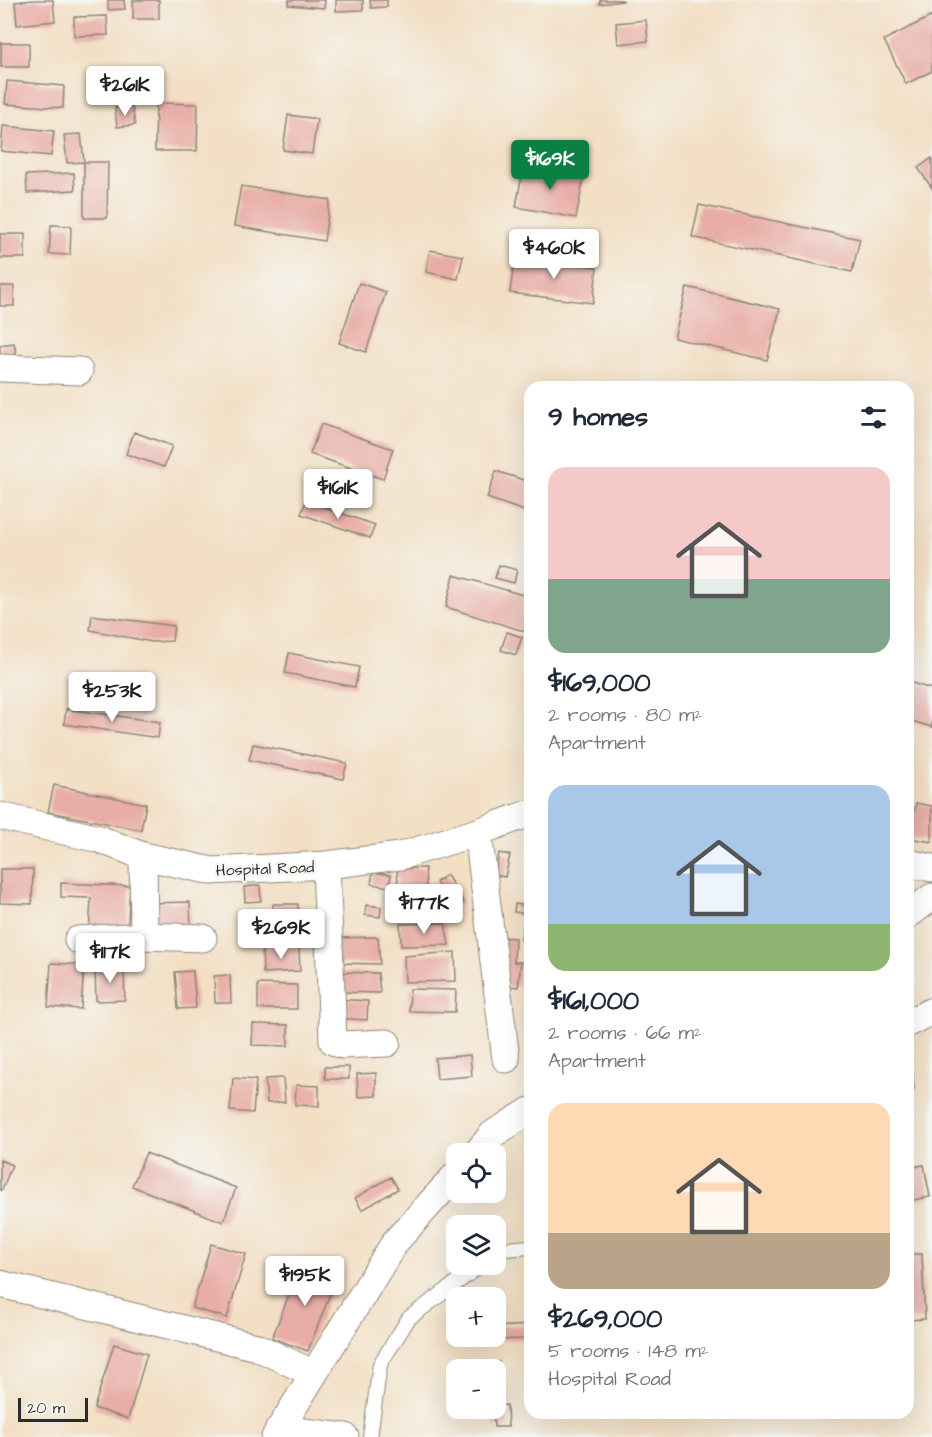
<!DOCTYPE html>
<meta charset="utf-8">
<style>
:root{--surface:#fff;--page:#f6f6f7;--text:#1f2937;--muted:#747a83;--accent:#0b8043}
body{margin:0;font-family:"Architects Daughter",sans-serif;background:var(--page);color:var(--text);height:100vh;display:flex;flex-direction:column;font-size:22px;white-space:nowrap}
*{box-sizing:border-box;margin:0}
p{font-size:20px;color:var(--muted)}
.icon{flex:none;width:33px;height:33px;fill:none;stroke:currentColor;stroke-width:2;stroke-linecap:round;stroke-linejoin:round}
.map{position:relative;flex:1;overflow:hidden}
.panel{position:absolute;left:524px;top:381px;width:390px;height:1038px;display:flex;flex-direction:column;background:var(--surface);border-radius:18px;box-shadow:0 6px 24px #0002}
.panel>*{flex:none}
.tools{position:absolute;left:446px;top:1143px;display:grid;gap:12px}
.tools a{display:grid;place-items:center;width:60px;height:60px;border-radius:12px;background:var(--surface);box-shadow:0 6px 24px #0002;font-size:30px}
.scale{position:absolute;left:18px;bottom:15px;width:70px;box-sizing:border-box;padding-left:6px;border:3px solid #2b2b2b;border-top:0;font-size:16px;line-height:21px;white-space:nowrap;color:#2b2b2b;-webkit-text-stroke:4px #f6f6f2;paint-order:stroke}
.price{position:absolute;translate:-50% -51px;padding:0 14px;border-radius:6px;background:#fff;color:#222;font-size:20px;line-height:39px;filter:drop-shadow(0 2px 3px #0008)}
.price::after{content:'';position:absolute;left:50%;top:36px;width:18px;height:14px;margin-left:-9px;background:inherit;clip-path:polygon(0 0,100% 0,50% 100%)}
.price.selected{background:var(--accent);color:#fff}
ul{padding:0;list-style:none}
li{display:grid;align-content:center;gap:12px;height:318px;padding:0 24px}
li span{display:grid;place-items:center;height:186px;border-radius:18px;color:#555}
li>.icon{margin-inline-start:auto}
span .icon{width:108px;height:108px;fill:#fffc;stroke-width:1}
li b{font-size:26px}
h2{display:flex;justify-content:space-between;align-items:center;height:72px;padding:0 24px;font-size:26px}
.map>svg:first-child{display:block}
.building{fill:#e8ada6}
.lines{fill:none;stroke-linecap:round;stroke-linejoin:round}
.lane-casing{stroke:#8e8578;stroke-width:16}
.street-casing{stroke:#8e8578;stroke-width:29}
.lane{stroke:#fff;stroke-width:14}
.street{stroke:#fff;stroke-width:27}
.labels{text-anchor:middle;stroke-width:5;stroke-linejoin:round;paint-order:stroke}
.street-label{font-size:16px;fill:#2b2b2b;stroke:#f6f6f2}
</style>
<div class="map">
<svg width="932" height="1437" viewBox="0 0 932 1437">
<rect width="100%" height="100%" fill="#f6f6f2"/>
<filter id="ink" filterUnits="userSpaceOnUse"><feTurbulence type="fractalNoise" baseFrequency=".0167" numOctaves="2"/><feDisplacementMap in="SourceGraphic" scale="12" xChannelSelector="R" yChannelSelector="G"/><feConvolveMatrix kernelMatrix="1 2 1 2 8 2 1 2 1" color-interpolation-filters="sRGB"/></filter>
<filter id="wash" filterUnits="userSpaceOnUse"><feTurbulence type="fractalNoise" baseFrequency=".008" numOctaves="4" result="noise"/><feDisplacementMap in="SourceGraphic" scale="24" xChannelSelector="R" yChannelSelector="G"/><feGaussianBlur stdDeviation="1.35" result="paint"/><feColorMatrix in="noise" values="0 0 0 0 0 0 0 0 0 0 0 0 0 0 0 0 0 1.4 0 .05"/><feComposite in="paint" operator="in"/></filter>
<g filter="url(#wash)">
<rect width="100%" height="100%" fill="#f2dfc4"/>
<g id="blocks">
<path class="building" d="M34,0h19l2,21 -38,4 -2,-23z
M108,0h16l1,9 -17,1z
M133,0h26v19h-26z
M289,0h36l-1,8 -36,-3z
M336,0h27v10l-27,1z
M370,0h17v7l-16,1z
M600,0h22l1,1 -23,3z
M107,16l1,19 -34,1v-19z
M932,16v55l-26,13 -22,-44z
M646,20l2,21 -30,3 -2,-21z
M1,43h28v24h-28z
M7,81l57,5 -1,22 -58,-4z
M156,103l42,1 -1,47h-42z
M132,106l3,19 -18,2 -2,-19z
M288,115l29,4 -5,35 -29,-4z
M3,126l51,5 -3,25 -50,-5z
M81,134l3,28h24l-1,56h-23v-56l-17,1 -3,-28z
M932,158v30l-14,-20z
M524,164l60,12 -8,42 -60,-11z
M74,173l1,17 -48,3 -1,-18z
M241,186l89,14 -6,41 -90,-15z
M699,205l161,34 -8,33 -160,-35z
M51,225l20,1 -1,29 -21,-1z
M0,234h25v24h-25z
M430,250l33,6 -5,23 -32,-7z
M515,256l82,11 -4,36 -83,-10z
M359,283l27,9 -20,60 -27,-9z
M0,286h14v20h-14z
M687,287l93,22 -13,51 -93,-22z
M14,343l3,14 -17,3v-15z
M321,424l72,25 -10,30 -73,-25z
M134,432l38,14 -8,21 -38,-13z
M496,471l34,11v31l-43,-15z
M306,501l69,24 -5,13 -69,-24z
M499,565l18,5 -3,13 -19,-5z
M454,575l76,22v36l-84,-26z
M92,615l82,11 -2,15 -20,1 -62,-12z
M507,632l15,5 -6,18 -15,-5z
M289,653l70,14 -4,20 -70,-14z
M908,682l24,7v38l-24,-7z
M66,709l94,13 -2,16 -94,-14z
M253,744l94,19 -4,16 -94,-19z
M54,785l92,19 -5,26 -93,-18z
M916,803l16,3v36l-23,-4z
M499,853l11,2 -5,22 -10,-2z
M425,868l3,44 -28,2 -3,-45z
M0,869h33l-1,35 -32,-1z
M373,872l18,3 -2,12 -18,-3z
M447,875l16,27 -12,7 -15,-27z
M61,883l69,3 -3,50 -38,-3 2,-35 -30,-1z
M260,885l1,16 -16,1 -1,-15z
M190,902l1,28 -38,1 -1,-28z
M273,904h25v32h-25z
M515,904l15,2v8l-16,-2z
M366,905l15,2 -1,10 -15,-2z
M445,923l4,22 -48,1 -1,-22z
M522,929l8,1v11l-9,-1z
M378,937l2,27 -43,-1 -1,-25z
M497,937l18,1 -1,24h7l-3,25 -28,-3z
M299,948l1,23 -37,2 -1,-24z
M455,952l1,29 -51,1 -1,-26z
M51,963l33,2 -3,44 -33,-2z
M124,968l1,32 -29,1 -1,-32z
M193,971l3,37 -18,1 -3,-37z
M334,972l44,1 2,20 -45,-1z
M230,975l1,28h-16l-1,-27z
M258,984l39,1v24h-39z
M410,989l46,1 -1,22 -46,-1z
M334,999l34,2 -1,19 -33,-2z
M253,1024l35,1v21l-36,-1z
M470,1055l2,21 -35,3 -2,-21z
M325,1067h24v12h-24z
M376,1073v23l-18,1 -1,-23z
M908,1077h5l1,13 -6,1z
M233,1078l23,2 -3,33 -23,-2z
M283,1078l2,24 -18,1 -2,-24z
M296,1085l23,1v20l-24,-1z
M146,1153l90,35 -13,34 -91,-36z
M0,1160l12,5 -10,25h-2z
M924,1165l6,32 -22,4v-33z
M391,1177l7,12 -36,21 -7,-12z
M211,1244l35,10 -19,64 -35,-10z
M908,1254h14l3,65 -17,1z
M302,1262l35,14 -29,75 -36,-13z
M530,1325v14l-37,1 2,-13z
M114,1344l33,10 -19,65 -34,-11z
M487,1362h12v15h-4v-7h-8z
M507,1405l1,22h-14l-1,-19h2v-2z"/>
</g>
</g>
<g filter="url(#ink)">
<use href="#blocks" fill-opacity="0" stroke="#8e8578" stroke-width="1.5"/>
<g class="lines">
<defs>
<path id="lane" d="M495,1255l9,-6 26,-2
M370,1437l10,-73 29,-46 73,-54"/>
<path id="street" d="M0,368l79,3
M0,816l99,23 44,17 69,15 114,-6 74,-9 78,-24 52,-19
M478,832l28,227
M143,856l1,80
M908,863l24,5
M326,865l7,176 9,4 45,-2
M908,915l24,-18
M78,940l66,-4 59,2
M908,1023l24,-12
M476,1154l17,-20 37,-23
M0,1284l257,63 57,27
M279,1429l66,8
M275,1437l120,-195 61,-67"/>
</defs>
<use href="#lane" class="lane-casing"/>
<use href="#street" class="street-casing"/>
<use href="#lane" class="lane"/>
<use href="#street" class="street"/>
</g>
</g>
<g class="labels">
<g class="street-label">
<text transform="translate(265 868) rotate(-2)" y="6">Hospital Road</text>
</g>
</g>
</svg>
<div class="tools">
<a><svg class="icon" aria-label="locate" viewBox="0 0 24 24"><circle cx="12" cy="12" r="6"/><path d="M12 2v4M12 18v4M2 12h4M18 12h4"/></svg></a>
<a><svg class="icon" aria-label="layers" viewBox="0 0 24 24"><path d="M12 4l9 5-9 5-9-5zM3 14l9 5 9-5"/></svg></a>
<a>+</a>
<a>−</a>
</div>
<div class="scale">20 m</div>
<b class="price" style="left:125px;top:117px">$261K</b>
<b class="price selected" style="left:550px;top:191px">$169K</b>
<b class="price" style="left:554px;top:280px">$460K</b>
<b class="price" style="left:338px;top:520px">$161K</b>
<b class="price" style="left:112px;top:723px">$253K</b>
<b class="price" style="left:424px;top:935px">$177K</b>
<b class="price" style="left:281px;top:960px">$269K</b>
<b class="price" style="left:110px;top:984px">$117K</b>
<b class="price" style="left:305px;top:1307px">$195K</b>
<section class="panel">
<h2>9 homes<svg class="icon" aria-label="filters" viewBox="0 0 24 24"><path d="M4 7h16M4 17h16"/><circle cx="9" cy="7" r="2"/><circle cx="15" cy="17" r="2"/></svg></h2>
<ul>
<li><span style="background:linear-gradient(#f6c9c9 60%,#7fa58c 0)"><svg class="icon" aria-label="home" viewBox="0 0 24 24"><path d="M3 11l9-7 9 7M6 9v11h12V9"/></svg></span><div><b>$169,000</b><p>2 rooms · 80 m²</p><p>Apartment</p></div></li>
<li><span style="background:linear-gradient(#a9c7e8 75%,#8fb573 0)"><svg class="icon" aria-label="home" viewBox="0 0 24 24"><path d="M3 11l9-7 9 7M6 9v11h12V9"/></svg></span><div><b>$161,000</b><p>2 rooms · 66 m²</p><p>Apartment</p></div></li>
<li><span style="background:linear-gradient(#ffd9b3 70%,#b9a48a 0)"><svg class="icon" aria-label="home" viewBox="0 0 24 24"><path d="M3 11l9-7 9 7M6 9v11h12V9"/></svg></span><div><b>$269,000</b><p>5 rooms · 148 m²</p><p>Hospital Road</p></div></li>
</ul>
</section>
</div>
